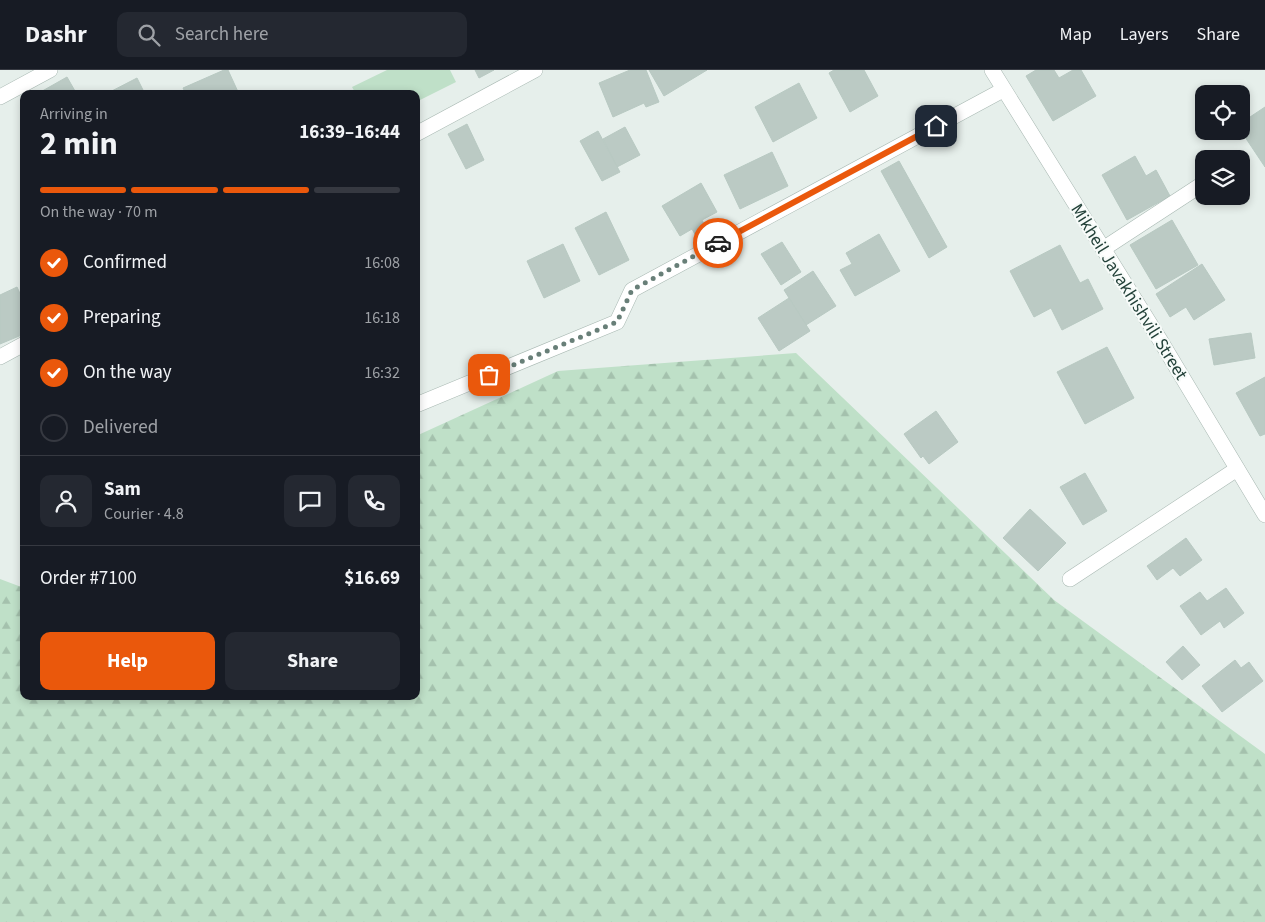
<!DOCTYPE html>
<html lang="en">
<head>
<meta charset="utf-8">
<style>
	:root { --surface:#171b24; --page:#242831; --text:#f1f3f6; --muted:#9ea1a6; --line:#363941; --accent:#ea580c }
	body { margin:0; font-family:"Source Sans 3",sans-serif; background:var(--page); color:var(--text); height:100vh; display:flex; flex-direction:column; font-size:19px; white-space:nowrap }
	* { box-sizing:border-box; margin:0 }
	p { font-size:16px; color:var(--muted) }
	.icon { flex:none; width:28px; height:28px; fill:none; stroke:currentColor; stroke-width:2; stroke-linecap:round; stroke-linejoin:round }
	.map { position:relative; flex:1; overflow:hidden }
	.sheet { position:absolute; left:20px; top:20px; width:400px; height:610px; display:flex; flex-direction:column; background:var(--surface); border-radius:10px; box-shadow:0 2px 8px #0003 }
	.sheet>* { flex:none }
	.controls { position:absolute; left:1195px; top:15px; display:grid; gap:10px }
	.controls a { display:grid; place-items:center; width:55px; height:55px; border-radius:10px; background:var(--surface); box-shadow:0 2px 8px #0003; font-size:25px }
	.pin { position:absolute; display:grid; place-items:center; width:42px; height:42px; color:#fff; margin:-21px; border-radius:10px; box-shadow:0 2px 8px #0006 }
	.courier { position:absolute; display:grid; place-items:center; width:50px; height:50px; margin:-25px; border:4px solid #ea580c; border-radius:50%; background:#fff; color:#222; box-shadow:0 1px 6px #0007 }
	.head em { font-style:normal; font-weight:700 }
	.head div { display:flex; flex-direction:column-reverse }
	.head { display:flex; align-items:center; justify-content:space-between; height:85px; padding:0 20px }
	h1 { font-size:32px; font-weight:700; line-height:38px }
	.bar { display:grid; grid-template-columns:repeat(4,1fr); gap:8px 5px; align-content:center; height:60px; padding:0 20px }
	.bar i { height:6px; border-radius:4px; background:var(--line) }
	.bar .active { background:var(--accent) }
	.bar p { grid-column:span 4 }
	.line { display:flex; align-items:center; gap:12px; padding:0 20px; border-top:1px solid var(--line) }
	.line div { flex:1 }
	.round { display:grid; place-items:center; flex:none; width:52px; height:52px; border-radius:10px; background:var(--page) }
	ol { padding:0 20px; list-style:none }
	li { display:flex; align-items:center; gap:15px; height:55px }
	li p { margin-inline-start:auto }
	li .icon { padding:5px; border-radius:50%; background:var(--accent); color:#fff; stroke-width:4 }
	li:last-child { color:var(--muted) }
	li i { width:28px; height:28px; border:2px solid var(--line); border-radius:50% }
	.button { display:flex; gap:10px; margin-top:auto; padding:10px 20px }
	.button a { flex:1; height:58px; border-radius:10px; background:var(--accent); color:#fff; font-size:20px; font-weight:700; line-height:58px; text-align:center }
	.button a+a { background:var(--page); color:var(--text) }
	header { display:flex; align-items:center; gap:30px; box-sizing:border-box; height:70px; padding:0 25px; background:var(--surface); border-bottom:1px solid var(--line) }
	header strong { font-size:24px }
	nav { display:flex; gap:28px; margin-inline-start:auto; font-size:18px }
	.search { width:350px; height:45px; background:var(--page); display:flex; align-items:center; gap:12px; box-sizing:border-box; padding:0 18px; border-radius:10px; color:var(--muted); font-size:19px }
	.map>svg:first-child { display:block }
	.forest { fill:url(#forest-firs) }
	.park { fill:#bfe0c8 }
	.building { fill:#bbcac4; stroke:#b8c9c2 }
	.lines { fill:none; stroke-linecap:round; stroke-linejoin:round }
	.minor-casing { stroke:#a8b8b2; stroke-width:16 }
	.minor { stroke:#fff; stroke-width:15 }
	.done { stroke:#687f78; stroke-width:5; stroke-dasharray:0 9 }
	.route { stroke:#ea580c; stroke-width:6 }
	.labels { text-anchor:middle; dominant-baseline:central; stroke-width:4; stroke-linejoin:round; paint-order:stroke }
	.street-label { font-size:18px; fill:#24423a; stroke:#f7fbf9 }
</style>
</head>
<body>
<header>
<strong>Dashr</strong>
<div class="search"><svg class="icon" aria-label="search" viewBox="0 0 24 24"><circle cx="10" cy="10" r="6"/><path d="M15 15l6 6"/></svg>Search here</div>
<nav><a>Map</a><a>Layers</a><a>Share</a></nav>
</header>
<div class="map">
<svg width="1265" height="852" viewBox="0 0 1265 852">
	<defs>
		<pattern id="forest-firs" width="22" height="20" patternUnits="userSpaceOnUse" patternTransform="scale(1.25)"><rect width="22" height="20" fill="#bfe0c8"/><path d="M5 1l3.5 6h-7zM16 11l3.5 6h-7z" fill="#a4c1ad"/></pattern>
	</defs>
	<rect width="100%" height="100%" fill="#e6efeb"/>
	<path class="forest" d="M796 283 1054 530 1265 684V852H0V509L24 518V626H416V366L558 301Z"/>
	<path class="park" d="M387 0H450L456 12 416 32V24H356L352 17Z"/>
	<g class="building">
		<path d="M224 0H228L239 24H186L183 18Z"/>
		<path d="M475 0H494L479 8Z"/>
		<path d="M630 0H646L659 32 646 37 644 33 613 47 599 13Z"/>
		<path d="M649 0H707L664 26Z"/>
		<path d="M834 0H864L878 26 850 42 829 3Z"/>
		<path d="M1036 0H1054L1059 8 1073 0H1081L1096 26 1053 51 1026 6Z"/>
		<path d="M67 7 75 21 71 24H37Z"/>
		<path d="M137 8 145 24H106Z"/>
		<path d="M799 13 817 48 773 72 755 37Z"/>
		<path d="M1265 37V97L1241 61V53Z"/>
		<path d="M467 54 484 90 466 99 448 64Z"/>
		<path d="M625 57 640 85 617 97 603 69Z"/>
		<path d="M598 61 620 102 602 111 580 71Z"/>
		<path d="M772 82 788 116 740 139 724 105Z"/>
		<path d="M1135 86 1146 106 1156 100 1170 126 1127 150 1102 105Z"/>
		<path d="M899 91 947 177 929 188 881 101Z"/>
		<path d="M701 113 717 142 702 150 707 160 696 166 692 159 680 166 662 136Z"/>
		<path d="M606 142 629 190 599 205 575 158Z"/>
		<path d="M1172 150 1198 195 1156 219 1130 175Z"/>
		<path d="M879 164 900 201 855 226 840 200 852 194 846 183Z"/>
		<path d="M782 172 801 202 781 215 761 184Z"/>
		<path d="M563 174 580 211 544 228 527 191Z"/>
		<path d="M1060 175 1080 213 1088 209 1103 239 1062 260 1051 238 1034 247 1010 201Z"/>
		<path d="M1202 194 1225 230 1194 250 1186 237 1170 247 1156 224Z"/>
		<path d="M813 201 836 236 806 255 784 220Z"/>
		<path d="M17 217 24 232V264L0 274V225Z"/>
		<path d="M789 228 810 261 779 281 758 248Z"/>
		<path d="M1251 263 1255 288 1214 295 1209 269Z"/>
		<path d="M1107 277 1134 328 1085 354 1057 302Z"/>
		<path d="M1265 307V364L1260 366 1236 323Z"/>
		<path d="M936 341 958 372 929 394 923 386 921 388 904 364Z"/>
		<path d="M1085 403 1107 441 1083 455 1060 417Z"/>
		<path d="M1030 439 1066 473 1038 501 1003 468Z"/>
		<path d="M1186 468 1202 490 1180 506 1173 498 1157 510 1147 496Z"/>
		<path d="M1226 518 1244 543 1224 558 1220 551 1201 565 1180 536 1200 522 1207 531Z"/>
		<path d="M1183 576 1200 595 1182 610 1166 592Z"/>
		<path d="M1235 590 1241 598 1249 592 1263 611 1222 642 1202 616Z"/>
	</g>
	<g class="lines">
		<g class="minor-casing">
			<g id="minor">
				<path d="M992 0 1160 270 1265 445"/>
				<path d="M0 27 50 0"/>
				<path d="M416 64 535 0"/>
				<path d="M1103 179 1204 113"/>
				<path d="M0 287 24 274"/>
				<path d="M416 335 617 252 632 220 1003 20"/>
				<path d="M1070 509 1237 399"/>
			</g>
		</g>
		<use href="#minor" class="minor"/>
	</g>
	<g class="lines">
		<path class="done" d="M489 305 617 252 632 220 718 173"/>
		<path class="route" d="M718 173 936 56"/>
	</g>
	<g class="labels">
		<g class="street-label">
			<text transform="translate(1129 222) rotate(58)">Mikheil Javakhishvili Street</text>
		</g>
	</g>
</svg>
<div class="controls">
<a><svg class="icon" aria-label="locate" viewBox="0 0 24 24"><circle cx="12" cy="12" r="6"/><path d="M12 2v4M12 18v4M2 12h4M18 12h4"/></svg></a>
<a><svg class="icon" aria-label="layers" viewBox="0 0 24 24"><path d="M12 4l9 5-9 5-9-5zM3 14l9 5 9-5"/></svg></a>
</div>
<div class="pin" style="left:489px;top:305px;background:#ea580c"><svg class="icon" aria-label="bag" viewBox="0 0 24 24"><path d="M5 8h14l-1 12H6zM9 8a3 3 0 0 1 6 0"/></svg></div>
<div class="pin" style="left:936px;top:56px;background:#1f2937"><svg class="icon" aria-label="home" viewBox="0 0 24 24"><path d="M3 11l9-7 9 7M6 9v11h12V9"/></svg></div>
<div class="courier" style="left:718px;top:173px"><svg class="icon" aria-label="car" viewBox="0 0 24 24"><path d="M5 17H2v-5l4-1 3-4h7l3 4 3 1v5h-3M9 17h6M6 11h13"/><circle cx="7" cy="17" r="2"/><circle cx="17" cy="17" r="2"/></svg></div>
<section class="sheet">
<div class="head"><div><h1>2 min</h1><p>Arriving in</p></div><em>16:39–16:44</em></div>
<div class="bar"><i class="active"></i><i class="active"></i><i class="active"></i><i></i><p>On the way · 70 m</p></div>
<ol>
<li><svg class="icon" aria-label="check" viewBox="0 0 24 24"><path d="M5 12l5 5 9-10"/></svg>Confirmed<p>16:08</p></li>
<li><svg class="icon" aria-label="check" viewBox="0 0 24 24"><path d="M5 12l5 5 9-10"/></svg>Preparing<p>16:18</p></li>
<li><svg class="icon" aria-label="check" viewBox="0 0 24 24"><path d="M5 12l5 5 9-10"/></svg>On the way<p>16:32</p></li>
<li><i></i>Delivered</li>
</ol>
<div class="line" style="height:90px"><a class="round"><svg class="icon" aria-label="person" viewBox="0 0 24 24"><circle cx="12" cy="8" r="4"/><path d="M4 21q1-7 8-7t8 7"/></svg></a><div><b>Sam</b><p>Courier · 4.8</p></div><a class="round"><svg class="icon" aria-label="chat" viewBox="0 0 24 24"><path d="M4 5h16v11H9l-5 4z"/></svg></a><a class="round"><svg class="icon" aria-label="phone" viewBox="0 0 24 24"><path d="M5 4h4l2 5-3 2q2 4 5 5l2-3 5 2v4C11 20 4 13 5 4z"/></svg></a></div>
<div class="line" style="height:65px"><div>Order #7100</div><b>$16.69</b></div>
<div class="button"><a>Help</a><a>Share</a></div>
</section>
</div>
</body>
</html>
